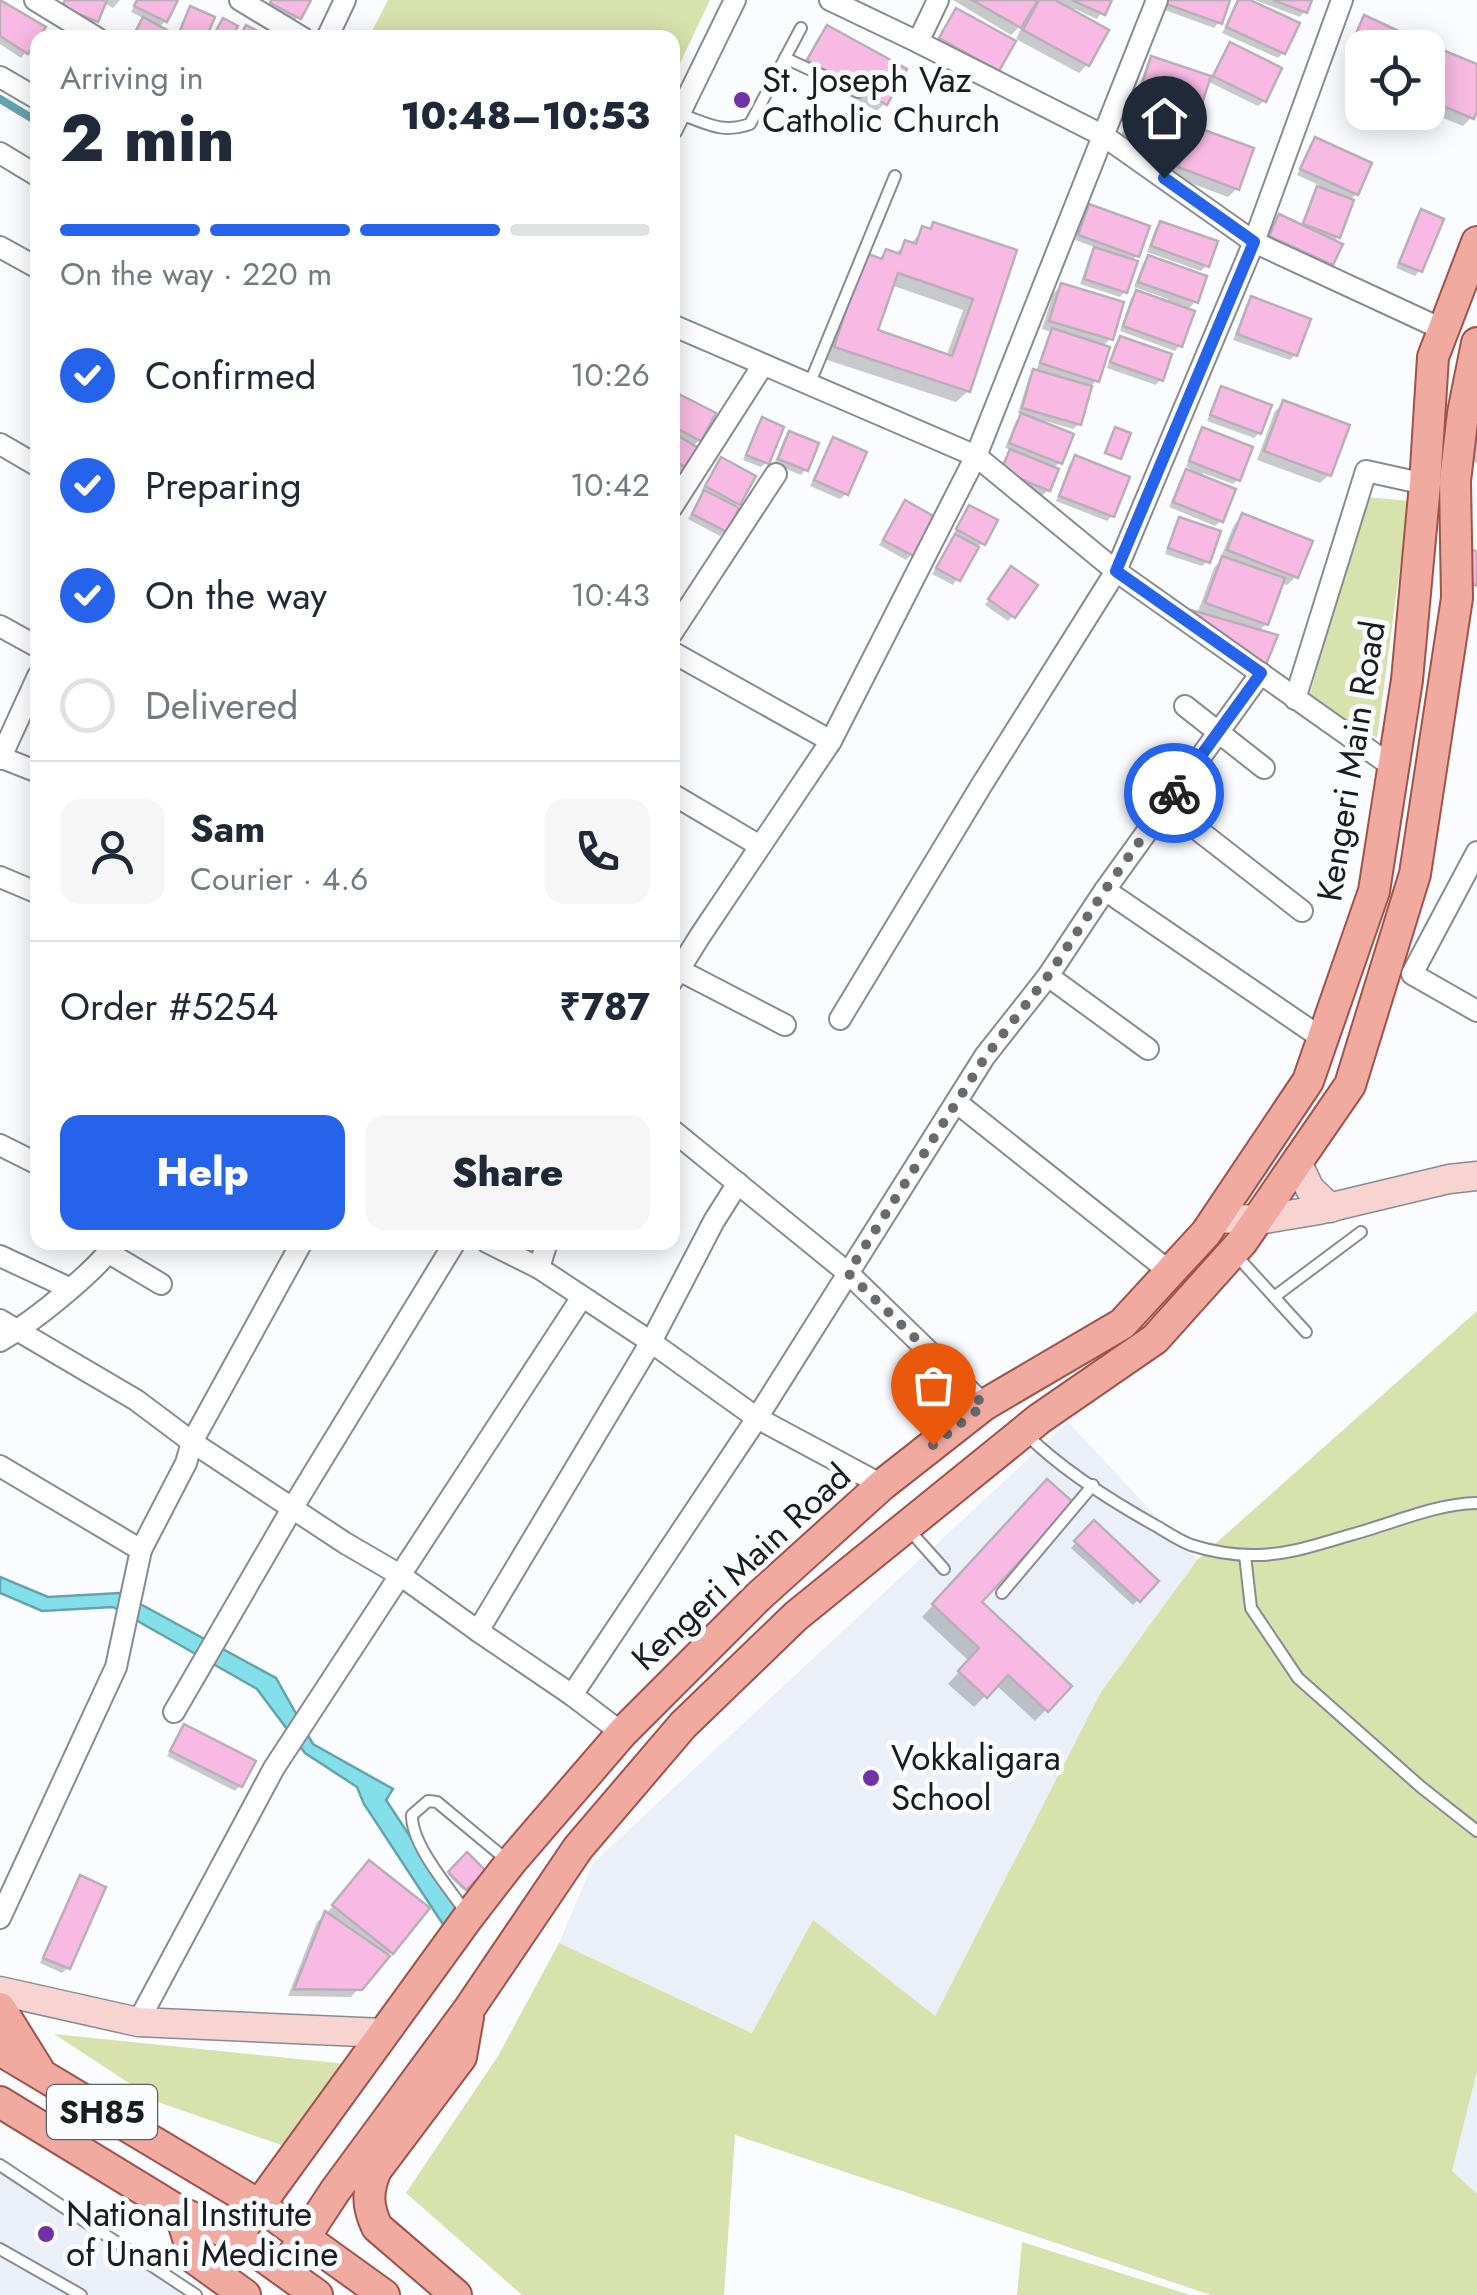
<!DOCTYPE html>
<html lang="en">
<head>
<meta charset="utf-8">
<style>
	:root { --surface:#fff; --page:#f6f6f7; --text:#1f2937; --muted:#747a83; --line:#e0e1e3; --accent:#2563eb }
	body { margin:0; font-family:Jost,sans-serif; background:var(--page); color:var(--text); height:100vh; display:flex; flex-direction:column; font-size:38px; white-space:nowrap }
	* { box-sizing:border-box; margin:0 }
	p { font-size:32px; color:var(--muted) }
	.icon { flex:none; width:55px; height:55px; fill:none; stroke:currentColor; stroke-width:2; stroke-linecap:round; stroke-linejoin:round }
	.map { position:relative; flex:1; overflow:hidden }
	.details { position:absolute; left:30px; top:30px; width:650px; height:1220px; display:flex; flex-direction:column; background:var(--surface); border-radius:20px; box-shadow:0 5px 25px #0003 }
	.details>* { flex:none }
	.controls { position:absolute; left:1345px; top:30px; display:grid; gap:20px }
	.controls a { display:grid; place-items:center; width:100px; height:100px; border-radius:20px; background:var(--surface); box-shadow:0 5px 25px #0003; font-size:50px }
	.pin { position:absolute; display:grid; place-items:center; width:85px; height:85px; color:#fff; margin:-102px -42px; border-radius:50% 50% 50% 0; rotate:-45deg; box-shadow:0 0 10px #0007 }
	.pin .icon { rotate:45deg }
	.courier { position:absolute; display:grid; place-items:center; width:100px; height:100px; margin:-50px; border:8px solid #2563eb; border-radius:50%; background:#fff; color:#222; box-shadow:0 2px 12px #0007 }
	.overview em { font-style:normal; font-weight:800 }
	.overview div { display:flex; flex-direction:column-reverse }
	.overview { display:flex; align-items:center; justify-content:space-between; height:170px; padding:0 30px }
	h1 { font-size:65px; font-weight:800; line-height:75px }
	.bar { display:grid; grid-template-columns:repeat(4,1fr); gap:15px 10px; align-content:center; height:120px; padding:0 30px }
	.bar i { height:12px; border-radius:8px; background:var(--line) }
	.bar .active { background:var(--accent) }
	.bar p { grid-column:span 4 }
	.line { display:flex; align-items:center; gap:25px; padding:0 30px; border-top:2px solid var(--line) }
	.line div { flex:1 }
	.round { display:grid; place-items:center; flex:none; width:105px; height:105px; border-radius:20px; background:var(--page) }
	ol { padding:0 30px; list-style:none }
	li { display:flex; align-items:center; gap:30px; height:110px }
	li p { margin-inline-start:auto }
	li .icon { padding:10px; border-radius:50%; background:var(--accent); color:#fff; stroke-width:4 }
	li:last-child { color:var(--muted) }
	li i { width:55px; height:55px; border:5px solid var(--line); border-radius:50% }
	.action { display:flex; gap:20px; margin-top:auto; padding:20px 30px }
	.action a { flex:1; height:115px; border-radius:20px; background:var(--accent); color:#fff; font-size:40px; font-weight:800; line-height:115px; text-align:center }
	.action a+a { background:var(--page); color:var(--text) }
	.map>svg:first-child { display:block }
	.built { fill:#eaeff8 }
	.green { fill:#d7e2ac }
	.water { fill:#83dfe9; stroke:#64a4ac; stroke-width:2.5 }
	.shadow { fill:#0003; fill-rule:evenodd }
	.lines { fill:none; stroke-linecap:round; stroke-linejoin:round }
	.stream { stroke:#64a4ac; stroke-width:8 }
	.building { fill:#f8bae4; stroke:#b9b0b5; stroke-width:2.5; fill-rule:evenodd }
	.lane-casing { stroke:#878b93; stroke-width:14 }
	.street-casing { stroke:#878b93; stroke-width:24 }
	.secondary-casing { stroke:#878b93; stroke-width:31 }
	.primary-casing { stroke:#9f534a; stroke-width:34 }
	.lane { stroke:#fff; stroke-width:10 }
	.street { stroke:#fff; stroke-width:20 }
	.secondary { stroke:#f8d4d0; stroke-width:28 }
	.primary { stroke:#f0aaa0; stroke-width:30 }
	.done { stroke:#696a6d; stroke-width:10; stroke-dasharray:0 18 }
	.route { stroke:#2563eb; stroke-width:12 }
	.poi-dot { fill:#7232a7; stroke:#fafcff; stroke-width:4 }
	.labels { text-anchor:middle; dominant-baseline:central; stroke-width:10; stroke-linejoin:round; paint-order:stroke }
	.shield { fill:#fafcff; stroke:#5e5f62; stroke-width:2.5 }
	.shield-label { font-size:32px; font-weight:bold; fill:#1b1c1f }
	.poi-label { font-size:35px; fill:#1b1c1f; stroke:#fafcff; text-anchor:start }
	.street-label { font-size:35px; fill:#1b1c1f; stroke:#fafcff }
</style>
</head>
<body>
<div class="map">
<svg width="1477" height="2295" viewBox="0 0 1477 2295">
	<rect width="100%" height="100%" fill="#fafcff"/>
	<g class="built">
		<path d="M1068 1422 1197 1560 1101 1692 935 2017 813 1921 753 2033 559 1943 593 1863Z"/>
		<path d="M1477 2071V2194L1452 2171Z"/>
		<path d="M0 2173 183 2295H0Z"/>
	</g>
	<g class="green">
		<path d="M388 0H710L673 78 672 38 369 37Z"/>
		<path d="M1366 497 1409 501 1377 738 1309 697Z"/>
		<path d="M1477 1311V2071L1452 2171 1477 2194V2295H1211L735 2135 724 2295H522L406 2193 498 2056 559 1943 752 2033 813 1920 935 2016 1101 1692 1197 1560Z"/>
		<path d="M54 2034 347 2064 287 2147 158 2102Z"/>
		<path d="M1022 2242 1190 2295H1017Z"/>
	</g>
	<path class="water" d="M0 1577 48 1597 120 1593 276 1678 313 1744 393 1789 386 1800 461 1914 448 1932 364 1804 357 1787 305 1753 257 1689 113 1607 42 1611 0 1593Z"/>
	<g class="shadow">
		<path d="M64 0H120L113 8 104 3 96 20 91 26 59 12Z"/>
		<path d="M137 0H175L165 21 158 28 160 38H132L145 19 131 12Z"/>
		<path d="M271 0H308L294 22 266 9Z"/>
		<path d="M953 0H1109L1097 19 1075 9 1073 12 1087 65 1079 73 1016 39 1024 22 1011 35Z"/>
		<path d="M1166 0H1227L1219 22 1214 28 1162 9Z"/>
		<path d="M1240 0 1283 53 1278 58 1222 33Z"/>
		<path d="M1255 0H1309L1305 11 1300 17Z"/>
		<path d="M0 1 26 52 21 58 0 44Z"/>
		<path d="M956 11 997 70 992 75 935 43Z"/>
		<path d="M1365 18 1362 48V63L1345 55 1360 24Z"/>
		<path d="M827 28 885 103 877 111 800 69 819 36Z"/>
		<path d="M1417 42 1477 67V104L1471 118 1463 126 1428 112V48H1411Z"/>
		<path d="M1230 45 1264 101 1258 106 1207 81 1197 110 1138 90 1147 64 1152 59 1211 79 1225 51Z"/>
		<path d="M1136 95 1194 114 1181 142 1194 129 1237 188 1228 197 1171 176 1177 160 1167 170 1144 161 1149 147 1121 136 1133 105 1139 99 1135 98Z"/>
		<path d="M1315 140 1356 194 1349 201 1338 236 1333 242 1331 264 1326 269 1266 241 1275 222 1280 217 1300 227 1313 194 1321 186 1297 175 1310 145Z"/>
		<path d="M1090 207 1137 255 1131 262 1125 291 1120 297 1080 284 1090 255 1097 248 1075 240 1085 213Z"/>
		<path d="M1422 212 1420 270 1415 276 1396 268 1416 217Z"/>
		<path d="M1161 224 1207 265 1201 271 1147 252 1155 229Z"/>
		<path d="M933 225 1014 252 968 391 956 402 824 359 866 256 878 260 887 251 895 254 906 243 910 245 923 229 928 230ZM891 285 963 310 946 357 875 331Z"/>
		<path d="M1148 257 1195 302 1186 311 1180 345 1175 351 1120 331 1131 298 1136 293 1166 304 1168 299 1134 287 1143 263Z"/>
		<path d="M1061 285 1111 338 1102 347 1096 381 1091 386 1079 424 1073 429 1045 421 1043 425 1060 462 1053 469 1048 490 1043 495 997 477 1005 457 1012 450 1005 448 1016 421 1023 415 1018 413 1029 377 1036 372 1048 336 1052 332 1042 329 1053 294Z"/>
		<path d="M1251 299 1295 355 1290 360 1233 340 1246 305Z"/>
		<path d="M1121 338 1161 379 1156 385 1107 368 1115 344Z"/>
		<path d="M1222 389 1259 433 1254 438 1207 421 1217 394Z"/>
		<path d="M674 394 699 440 692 447 686 467 681 472 672 467Z"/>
		<path d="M1284 403 1329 475 1320 483 1257 460 1275 411Z"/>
		<path d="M1477 415V463L1461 457Z"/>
		<path d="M762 420 767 462 761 467 743 460 757 425Z"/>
		<path d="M1203 430 1238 479 1233 484 1203 473 1201 478 1221 521 1215 526 1169 507 1181 477 1190 468 1186 467 1198 436Z"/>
		<path d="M789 434 806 469 801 475 774 464 784 439Z"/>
		<path d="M834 440 864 454 846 494 840 499 810 486 829 445Z"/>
		<path d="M1075 458 1112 516 1107 521 1056 501 1070 463Z"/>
		<path d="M721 460 738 503 733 508 725 531 720 536 688 519 705 493 701 491Z"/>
		<path d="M905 503 911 555 906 560 879 545Z"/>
		<path d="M969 508 983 543 976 547 953 585 932 574 956 537 953 535Z"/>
		<path d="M1242 516 1296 577 1287 585 1281 583 1266 624 1258 632 1263 666 1193 613 1197 614 1214 568 1222 559H1220L1234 525Z"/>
		<path d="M1180 519 1208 561 1202 566 1165 554 1175 525Z"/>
		<path d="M1006 575 1013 616 1008 621 985 605Z"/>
		<path d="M1036 1494 978 1602 1069 1686 1035 1721 996 1685 974 1707 948 1684 969 1661 922 1617Z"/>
		<path d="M1094 1524 1156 1581 1133 1605 1071 1548Z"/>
		<path d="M184 1727 240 1786 235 1791 167 1756 179 1732Z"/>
		<path d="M467 1856 482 1871 463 1890 448 1875Z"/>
		<path d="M361 1871 391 1952 351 1997 288 1996 317 1922 326 1914Z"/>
		<path d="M80 1878 68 1968 62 1973 40 1963 75 1884Z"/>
	</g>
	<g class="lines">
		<path class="stream" d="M0 99 38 122"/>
	</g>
	<g class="building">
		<path d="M0 0 46 27 28 54 0 36Z"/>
		<path d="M65 0H107L98 22 62 7Z"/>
		<path d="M137 0H178L167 22 134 6Z"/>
		<path d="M271 0H311L301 19 270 3Z"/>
		<path d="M972 0H1038L1021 28Z"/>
		<path d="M1039 0H1055L1109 30 1089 66 1023 30Z"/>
		<path d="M1072 0H1112L1105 15Z"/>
		<path d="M1167 0H1230L1222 24 1166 4Z"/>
		<path d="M1238 0H1250L1300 23 1285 54 1226 27Z"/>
		<path d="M1273 0H1312L1307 13Z"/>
		<path d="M190 6 215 17 206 38H177Z"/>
		<path d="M956 8 1016 41 999 71 939 38Z"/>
		<path d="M1364 15 1412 37 1407 48H1362V56L1349 50Z"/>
		<path d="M143 17 167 30 163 38H132Z"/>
		<path d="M223 18 238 26 232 38H212Z"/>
		<path d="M246 25 271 38H239Z"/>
		<path d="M827 25 907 69 887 105 807 60Z"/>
		<path d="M1416 39 1477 64V111L1474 119 1428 100V48H1413Z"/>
		<path d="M1230 42 1282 68 1266 102 1213 76Z"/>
		<path d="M1151 56 1211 76 1199 113 1139 93Z"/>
		<path d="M1137 97 1193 117 1175 166 1147 156 1153 141 1125 131Z"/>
		<path d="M1193 126 1254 148 1239 190 1178 167Z"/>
		<path d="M1315 137 1372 163 1358 195 1300 169Z"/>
		<path d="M1317 186 1354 200 1340 238 1303 224Z"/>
		<path d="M1089 204 1150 226 1139 257 1078 235Z"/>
		<path d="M1421 209 1444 219 1422 272 1399 263Z"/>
		<path d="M1279 214 1343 244 1333 265 1269 236Z"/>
		<path d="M1160 221 1218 241 1209 267 1151 246Z"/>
		<path d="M933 222 1017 250 970 392 834 347 865 253 882 259 886 249 900 254 905 240 916 244 922 226 931 229ZM898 273 973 299 952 356 878 330Z"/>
		<path d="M1094 247 1138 261 1127 293 1084 279Z"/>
		<path d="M1148 255 1207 276 1198 303 1138 282Z"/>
		<path d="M1061 283 1124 302 1113 340 1049 321Z"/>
		<path d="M1136 290 1195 311 1182 347 1123 326Z"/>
		<path d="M1251 296 1311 319 1297 356 1237 334Z"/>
		<path d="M1052 328 1110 347 1099 382 1040 363Z"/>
		<path d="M1120 336 1172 354 1163 381 1110 362Z"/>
		<path d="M1033 369 1092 386 1081 425 1022 408Z"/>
		<path d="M1221 386 1272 405 1261 434 1210 415Z"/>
		<path d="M673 391 716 413 701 441 672 426Z"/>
		<path d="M1283 400 1350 425 1331 476 1264 451Z"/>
		<path d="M1021 413 1074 434 1062 464 1009 443Z"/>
		<path d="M762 417 784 427 769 464 746 455Z"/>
		<path d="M1115 427 1131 433 1121 459 1105 453Z"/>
		<path d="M1202 427 1253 447 1240 481 1189 461Z"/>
		<path d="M789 431 819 443 808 471 778 459Z"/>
		<path d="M672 432 700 449 688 469 672 459Z"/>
		<path d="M833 437 867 452 848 495 814 480Z"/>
		<path d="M1010 449 1059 469 1050 491 1001 471Z"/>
		<path d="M1075 455 1130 477 1114 517 1059 496Z"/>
		<path d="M721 457 756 476 740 505 705 486Z"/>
		<path d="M1186 469 1236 489 1223 522 1173 502Z"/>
		<path d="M704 490 739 508 727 532 692 514Z"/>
		<path d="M905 500 935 517 914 556 883 540Z"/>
		<path d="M969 505 998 520 985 545 956 529Z"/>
		<path d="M1242 513 1313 541 1298 578 1227 550Z"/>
		<path d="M1179 517 1221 531 1210 563 1168 548Z"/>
		<path d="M955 534 979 547 960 581 936 568Z"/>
		<path d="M1471 549 1477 552V586L1458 577Z"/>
		<path d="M1222 556 1285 578 1268 625 1205 603Z"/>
		<path d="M1011 566 1038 585 1015 618 988 599Z"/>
		<path d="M1191 610 1278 635 1265 667Z"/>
		<path d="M1047 1479 1074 1503 982 1602 1072 1686 1048 1712 1008 1675 987 1698 958 1671 979 1648 932 1604Z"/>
		<path d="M1094 1520 1159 1581 1140 1602 1074 1541Z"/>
		<path d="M184 1724 256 1761 242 1787 170 1751Z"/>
		<path d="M467 1852 486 1871 466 1890 448 1872Z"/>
		<path d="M369 1860 430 1908 393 1954 332 1905Z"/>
		<path d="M80 1875 106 1887 70 1969 43 1958Z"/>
		<path d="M325 1911 390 1956 362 1990 294 1989Z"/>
	</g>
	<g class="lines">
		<g class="lane-casing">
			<g id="lane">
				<path d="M785 58 858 92"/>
				<path d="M680 114C707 123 721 134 750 124L801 28"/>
				<path d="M809 385 895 176"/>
				<path d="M1234 1253 1306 1332"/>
				<path d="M1274 1297 1361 1232"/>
				<path d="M1026 1434C1062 1470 1113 1502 1158 1527 1168 1533 1180 1541 1191 1545 1210 1551 1233 1555 1252 1555 1285 1556 1319 1544 1350 1535 1392 1524 1433 1504 1477 1503"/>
				<path d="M910 1531 944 1569"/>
				<path d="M1245 1555 1251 1608 1298 1678 1421 1787 1477 1831"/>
				<path d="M1002 1593 1093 1485"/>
				<path d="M465 1911C448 1887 411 1844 412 1815L428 1801 437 1802 507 1860"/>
				<path d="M0 2165 196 2295"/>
				<path d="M0 2249 81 2295"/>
			</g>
		</g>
		<g class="street-casing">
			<g id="street">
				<path d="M35 0 97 38"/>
				<path d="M240 0 303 38"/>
				<path d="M830 0 918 42 1104 136 1254 242 1444 330"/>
				<path d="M327 38 345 0"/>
				<path d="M918 42 938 0"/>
				<path d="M0 77 38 99"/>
				<path d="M672 129 735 0"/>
				<path d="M0 153 38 176"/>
				<path d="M0 247 38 268"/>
				<path d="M672 325 976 456 1116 571 1393 767"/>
				<path d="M0 444 38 466"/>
				<path d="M672 507 763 365"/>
				<path d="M0 626 38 647"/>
				<path d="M672 633 776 474"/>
				<path d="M672 652 831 741"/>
				<path d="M1295 699 1366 471 1425 484"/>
				<path d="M1185 706 1264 768"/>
				<path d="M0 757 38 772"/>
				<path d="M0 759 38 676"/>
				<path d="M672 794 760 846"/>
				<path d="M1166 805 1302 911"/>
				<path d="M1477 852 1412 974 1477 1011"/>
				<path d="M0 877 38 893"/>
				<path d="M1105 890 1323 1039"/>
				<path d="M679 970 785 1025"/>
				<path d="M1048 976 1148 1049"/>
				<path d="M672 981 700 936 831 741 976 456 1157 0"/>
				<path d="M840 1019 981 786 1116 571 1254 242 1342 0"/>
				<path d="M956 1102 1170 1272"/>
				<path d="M672 1130 848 1273 984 1405"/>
				<path d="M0 1145 38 1164"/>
				<path d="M487 1242 539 1268 547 1242"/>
				<path d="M109 1253 161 1284"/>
				<path d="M0 1256 69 1288"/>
				<path d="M539 1268 651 1342 757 1418 882 1485"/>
				<path d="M0 1320 136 1400 192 1442 345 1543 400 1575 478 1631 572 1695 622 1733"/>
				<path d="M0 1341C31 1323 96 1272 116 1242"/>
				<path d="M0 1466 141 1550"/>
				<path d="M478 1631 651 1342 714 1221 738 1183"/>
				<path d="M572 1695 757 1418 985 1056 1048 976 1105 890 1261 673"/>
				<path d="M174 1712 293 1507 455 1242"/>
				<path d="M0 1918 116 1667 141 1550 186 1463 192 1442 302 1242"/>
				<path d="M138 2022 274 1768 582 1297"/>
			</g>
		</g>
		<g class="secondary-casing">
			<g id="secondary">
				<path d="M1297 1162 1310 1189 1330 1208"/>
				<path d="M1216 1218 1258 1220 1319 1210 1449 1179 1477 1176"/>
				<path d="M0 1991 138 2022 384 2033"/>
			</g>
		</g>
		<g class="primary-casing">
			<g id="primary">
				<path d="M0 2008 38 2069"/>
				<path d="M0 2050 259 2205 384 2295"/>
				<path d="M0 2102 180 2212 236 2237 317 2295"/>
				<path d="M180 2212 194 2258 245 2295"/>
				<path d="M236 2237 469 1916 510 1863 622 1733 758 1597 882 1485 984 1405 1122 1324 1206 1233 1308 1081 1374 891 1407 680 1425 484 1433 357 1477 242"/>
				<path d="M283 2270 335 2191 469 2009 578 1848 683 1725 796 1616 1039 1419 1155 1339 1242 1242 1350 1085 1415 874 1457 598 1455 481 1463 413 1477 343"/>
				<path d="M456 2295 377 2227C367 2206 367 2191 376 2170L461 2057 468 2017"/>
			</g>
		</g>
		<use href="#lane" class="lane"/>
		<use href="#street" class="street"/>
		<use href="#secondary" class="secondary"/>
		<use href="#primary" class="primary"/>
	</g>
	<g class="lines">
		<path class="done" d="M933 1445 984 1405 848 1273 986 1056 1048 976 1105 890 1174 793"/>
		<path class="route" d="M1164 178 1254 242 1116 571 1261 673 1174 793"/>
	</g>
	<g class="poi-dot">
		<circle cx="742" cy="100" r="10"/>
		<circle cx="871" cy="1778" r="10"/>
		<circle cx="46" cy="2234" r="10"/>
	</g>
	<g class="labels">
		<rect class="shield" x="47" y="2085" width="110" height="54" rx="8"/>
		<g class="shield-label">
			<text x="102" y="2112">SH85</text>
		</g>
		<g class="poi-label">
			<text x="762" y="80">St. Joseph Vaz<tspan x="762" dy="40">Catholic Church</tspan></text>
			<text x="891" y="1758">Vokkaligara<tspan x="891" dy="40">School</tspan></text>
			<text x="66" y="2214">National Institute<tspan x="66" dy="40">of Unani Medicine</tspan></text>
		</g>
		<g class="street-label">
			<text transform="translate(1351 761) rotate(-81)">Kengeri Main Road</text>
			<text transform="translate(741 1567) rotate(-43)">Kengeri Main Road</text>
		</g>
	</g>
</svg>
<div class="controls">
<a><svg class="icon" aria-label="locate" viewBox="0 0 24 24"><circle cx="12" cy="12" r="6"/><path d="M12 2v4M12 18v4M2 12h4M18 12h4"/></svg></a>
</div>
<div class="pin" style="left:933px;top:1445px;background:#ea580c"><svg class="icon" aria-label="bag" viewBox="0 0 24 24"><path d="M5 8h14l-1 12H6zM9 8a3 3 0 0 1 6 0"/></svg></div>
<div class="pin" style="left:1164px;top:178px;background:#1f2937"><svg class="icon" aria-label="home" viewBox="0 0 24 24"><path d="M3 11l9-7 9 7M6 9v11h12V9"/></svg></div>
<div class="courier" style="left:1174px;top:793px"><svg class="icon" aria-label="bike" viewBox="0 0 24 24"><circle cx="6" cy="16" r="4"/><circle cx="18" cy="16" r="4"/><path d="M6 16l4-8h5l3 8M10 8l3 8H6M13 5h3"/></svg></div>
<section class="details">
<div class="overview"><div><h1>2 min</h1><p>Arriving in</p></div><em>10:48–10:53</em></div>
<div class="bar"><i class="active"></i><i class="active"></i><i class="active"></i><i></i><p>On the way · 220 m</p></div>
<ol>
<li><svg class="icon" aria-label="check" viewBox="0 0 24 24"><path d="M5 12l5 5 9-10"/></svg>Confirmed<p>10:26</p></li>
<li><svg class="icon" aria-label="check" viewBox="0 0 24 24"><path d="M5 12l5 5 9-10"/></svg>Preparing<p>10:42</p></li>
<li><svg class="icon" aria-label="check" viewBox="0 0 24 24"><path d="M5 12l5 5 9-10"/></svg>On the way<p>10:43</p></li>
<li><i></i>Delivered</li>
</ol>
<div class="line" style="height:180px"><a class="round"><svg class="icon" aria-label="person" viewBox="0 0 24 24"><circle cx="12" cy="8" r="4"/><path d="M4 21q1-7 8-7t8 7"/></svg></a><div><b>Sam</b><p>Courier · 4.6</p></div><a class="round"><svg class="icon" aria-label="phone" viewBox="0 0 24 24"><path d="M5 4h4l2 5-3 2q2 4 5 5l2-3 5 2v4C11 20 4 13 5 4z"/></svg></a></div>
<div class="line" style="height:130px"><div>Order #5254</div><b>₹787</b></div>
<div class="action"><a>Help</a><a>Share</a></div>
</section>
</div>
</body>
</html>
